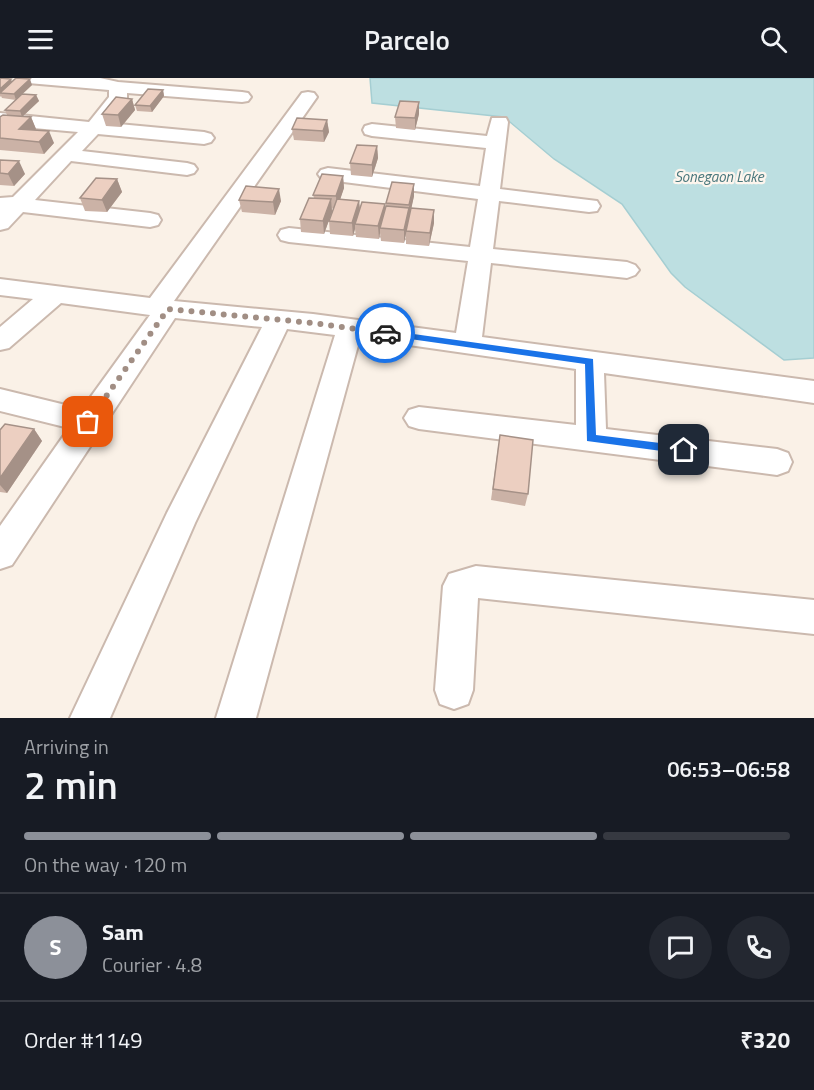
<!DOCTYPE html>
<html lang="en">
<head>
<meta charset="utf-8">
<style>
	:root { --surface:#171b24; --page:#242831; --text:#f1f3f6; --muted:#9ea1a6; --line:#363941; --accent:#8c9099 }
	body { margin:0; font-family:"Titillium Web",sans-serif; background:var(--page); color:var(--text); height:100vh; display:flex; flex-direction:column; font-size:22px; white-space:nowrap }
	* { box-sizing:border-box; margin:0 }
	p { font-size:20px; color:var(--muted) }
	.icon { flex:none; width:33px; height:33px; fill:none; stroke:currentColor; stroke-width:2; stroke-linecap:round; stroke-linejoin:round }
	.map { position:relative; height:640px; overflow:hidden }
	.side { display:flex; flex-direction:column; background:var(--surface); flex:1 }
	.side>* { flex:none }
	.pin { position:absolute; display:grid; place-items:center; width:51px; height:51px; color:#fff; margin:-26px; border-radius:12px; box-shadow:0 3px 9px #0006 }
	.courier { position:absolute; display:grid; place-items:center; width:60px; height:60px; margin:-30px; border:4px solid #1a73e8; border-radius:50%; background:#fff; color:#222; box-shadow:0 2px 8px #0007 }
	.summary em { font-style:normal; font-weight:600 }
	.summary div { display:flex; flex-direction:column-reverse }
	.summary { display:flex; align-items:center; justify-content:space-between; height:102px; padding:0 24px }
	h1 { font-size:39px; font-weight:600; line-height:45px }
	.bar { display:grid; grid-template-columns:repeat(4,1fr); gap:9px 6px; align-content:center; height:72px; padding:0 24px }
	.bar i { height:8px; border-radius:4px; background:var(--line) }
	.bar .on { background:var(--accent) }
	.bar p { grid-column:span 4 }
	.line { display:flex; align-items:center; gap:15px; padding:0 24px; border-top:2px solid var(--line) }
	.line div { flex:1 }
	.round { display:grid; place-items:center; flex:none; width:63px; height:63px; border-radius:32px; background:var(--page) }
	header { display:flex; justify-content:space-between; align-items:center; height:78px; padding:0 24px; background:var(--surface); font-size:27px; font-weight:600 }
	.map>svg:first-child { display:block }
	.water { fill:#bddfe1; stroke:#a5ced2; stroke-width:1.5 }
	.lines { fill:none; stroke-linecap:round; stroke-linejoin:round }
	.minor-casing { stroke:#cbb9ae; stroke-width:4 }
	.minor { fill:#fff; fill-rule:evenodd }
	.wall { fill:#cbb2a6 }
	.shaded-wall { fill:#a59187 }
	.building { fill:#eccfc1; stroke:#a59187; stroke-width:1.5 }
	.route { fill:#1a73e8 }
	.done { stroke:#a18e84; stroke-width:6; stroke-dasharray:0 10.8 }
	.labels { text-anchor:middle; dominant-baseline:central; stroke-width:4.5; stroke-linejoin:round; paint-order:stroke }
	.far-water-label { font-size:15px; font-style:italic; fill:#47767b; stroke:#fdf5ed }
</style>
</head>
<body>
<header><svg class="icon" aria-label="menu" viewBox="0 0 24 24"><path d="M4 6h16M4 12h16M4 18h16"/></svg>Parcelo<svg class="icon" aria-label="search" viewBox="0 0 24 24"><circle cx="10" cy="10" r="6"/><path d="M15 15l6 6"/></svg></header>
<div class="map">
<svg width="814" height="640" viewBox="0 0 814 640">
	<rect width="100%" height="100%" fill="#faf1e7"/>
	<path class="water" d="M370 0H814V280L784 282 685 209 671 195 622 126 554 81 504 39 372 25Z"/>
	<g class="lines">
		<g class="minor-casing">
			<g id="minor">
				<path d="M19 0H100L118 4 242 14 248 15 251 19 248 23 242 24 127 15V20L108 45 204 54 211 56 214 60 211 64 204 66 98 56 82 73 187 85 194 87 197 91 194 95 187 97 71 83 35 122 150 135 158 137 161 142 158 147 150 149 23 134 8 150 0 152V120L13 119 78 54 0 47V35L89 44 109 19V12L28 5 22 4Z"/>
				<path d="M308 14 314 15 317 19 174 223 313 236 456 255 468 183 289 164 281 162 278 157 281 152 289 150 470 169 478 121 328 102 321 100 318 96 321 92 328 90 480 108 486 70 372 58 365 56 363 52 365 48 372 46 487 58 492 40H506L508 44 500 111 589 122 597 123 600 128 597 133 589 134 499 123 493 171 627 184 635 187 639 192 635 197 627 200 491 185 482 259 814 303V325L604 295 606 351 777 371 788 375 792 384 788 393 777 397 419 351 409 348 404 340 409 332 419 329 576 347V291L360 260 256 640H216L335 257 287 251 195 445 110 640H70L167 435 262 249 175 240 12 487 0 491V448L69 350 0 333V311L82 331 150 237 61 225 9 270 0 272V249L33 221 0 217V201L150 220 302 15Z"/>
				<path d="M476 488 814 522V556L478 520 473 612 468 626 454 631 440 626 435 612 443 508 449 496Z"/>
			</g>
		</g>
		<use href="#minor" class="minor"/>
	</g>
	<g class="wall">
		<path d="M0 0 12 3 32 7 16 22 2 20 1 18 0 19Z"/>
		<path d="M163 12 164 18 152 34 137 33 135 27Z"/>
		<path d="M36 17 39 23 23 38 31 39 36 51V52L54 65 44 76 0 72V39L7 37 5 32Z"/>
		<path d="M132 21 135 32 121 49 106 48 102 36Z"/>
		<path d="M419 36 415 52 396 50 395 39Z"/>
		<path d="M327 42 329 54 324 64 294 62 292 51Z"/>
		<path d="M377 68 378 80 372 99 351 97 350 85Z"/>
		<path d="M0 82 25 96 14 108 0 107Z"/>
		<path d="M343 98 344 110 340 121 359 123 360 130 385 126V133L386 125 414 106V118L409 138 434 132V145L429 168 406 166V157L404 165 381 163 380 155 379 161 356 159 355 151 353 158 330 156 329 143 333 131 332 130V134L324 156 301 154 300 141 314 120 313 117Z"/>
		<path d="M117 101 122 114 107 134 85 133 80 120Z"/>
		<path d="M239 122 281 123 275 137 242 134Z"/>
		<path d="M34 351 42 363 7 415 0 414V352Z"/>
		<path d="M498 369 528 416 525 428 491 422Z"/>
	</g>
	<g class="shaded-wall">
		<path d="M11 1 13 7 0 15V11Z"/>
		<path d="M30 1 32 7 16 22 14 16Z"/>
		<path d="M163 12 164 18 152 34 150 28Z"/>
		<path d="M36 17 39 23 22 39 20 33Z"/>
		<path d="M132 21 135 32 121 49 118 37Z"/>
		<path d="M419 24V36L415 52V40Z"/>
		<path d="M31 39 36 51 24 63 19 51Z"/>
		<path d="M327 42 329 54 324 64 323 53Z"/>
		<path d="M49 53 54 65 44 76 39 64Z"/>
		<path d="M377 68 378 80 372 99V87Z"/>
		<path d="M19 83 25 96 14 108 8 96Z"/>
		<path d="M343 98 344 110 337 131 336 118Z"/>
		<path d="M117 101 122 114 107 134 102 122Z"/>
		<path d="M414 106V118L404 165V152Z"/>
		<path d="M279 111 281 123 275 137 273 124Z"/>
		<path d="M331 121 332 134 324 156 323 143Z"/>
		<path d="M359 123 360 135 355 146V151L353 158 352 145Z"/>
		<path d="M385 126V138L380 150V155L379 161 378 148Z"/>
		<path d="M434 132V145L429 168 430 155Z"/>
		<path d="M34 351 42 363 7 415 0 407V400Z"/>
	</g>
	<g class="building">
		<path d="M0 0 11 1 0 11Z"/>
		<path d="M16 0 30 1 14 16 0 15Z"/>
		<path d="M148 11 163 12 150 28 135 27Z"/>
		<path d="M22 16 36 17 20 33 5 32Z"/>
		<path d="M116 19 132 21 118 37 102 36Z"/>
		<path d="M400 23 419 24 415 40 395 39Z"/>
		<path d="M3 37 31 39 19 51 49 53 39 64 0 60V39Z"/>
		<path d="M297 40 327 42 323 53 292 51Z"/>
		<path d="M357 67 377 68 372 87 350 85Z"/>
		<path d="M0 82 19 83 8 96 0 95Z"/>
		<path d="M322 96 343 98 336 118 313 117Z"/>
		<path d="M96 100 117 101 102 122 80 120Z"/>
		<path d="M392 104 414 106 409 127 386 125Z"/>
		<path d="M246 108 279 111 273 124 239 122Z"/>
		<path d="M309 120 331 121 323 143 300 141Z"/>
		<path d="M337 121 359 123 352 145 329 143Z"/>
		<path d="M362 124 385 126 378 148 355 146Z"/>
		<path d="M386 128 409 130 404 152 380 150Z"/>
		<path d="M411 130 434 132 430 155 406 153Z"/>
		<path d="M5 346 34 351 0 400V352Z"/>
		<path d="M500 357 533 362 528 416 493 411Z"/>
	</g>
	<path class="route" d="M385 252 593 281 596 357 684 368 689 372 684 376 587 363 585 286 382 257 380 255Z"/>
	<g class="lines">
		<path class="done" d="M88 344 168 231 313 245 385 255"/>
	</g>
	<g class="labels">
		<g class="far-water-label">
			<text x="719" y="98">Sonegaon Lake</text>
		</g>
	</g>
</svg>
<div class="pin" style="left:88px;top:344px;background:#ea580c"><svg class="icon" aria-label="bag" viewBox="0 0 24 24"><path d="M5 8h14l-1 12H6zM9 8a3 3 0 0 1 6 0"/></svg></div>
<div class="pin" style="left:684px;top:372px;background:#1f2937"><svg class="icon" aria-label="home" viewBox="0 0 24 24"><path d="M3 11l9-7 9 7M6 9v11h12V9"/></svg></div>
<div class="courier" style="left:385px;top:255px"><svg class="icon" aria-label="car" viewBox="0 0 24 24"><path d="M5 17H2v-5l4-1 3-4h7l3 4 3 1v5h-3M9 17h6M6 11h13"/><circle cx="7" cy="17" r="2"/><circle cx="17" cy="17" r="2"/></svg></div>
</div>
<section class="side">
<div class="summary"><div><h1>2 min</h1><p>Arriving in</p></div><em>06:53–06:58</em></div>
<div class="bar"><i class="on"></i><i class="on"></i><i class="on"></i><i></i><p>On the way · 120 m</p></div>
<div class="line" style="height:108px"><b class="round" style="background:var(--accent);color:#fff">S</b><div><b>Sam</b><p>Courier · 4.8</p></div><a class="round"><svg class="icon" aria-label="chat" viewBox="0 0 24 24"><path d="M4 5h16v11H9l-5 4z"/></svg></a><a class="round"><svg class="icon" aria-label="phone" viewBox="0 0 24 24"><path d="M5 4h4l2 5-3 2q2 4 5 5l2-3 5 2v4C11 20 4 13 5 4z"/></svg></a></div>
<div class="line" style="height:78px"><div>Order #1149</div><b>₹320</b></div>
</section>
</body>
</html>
